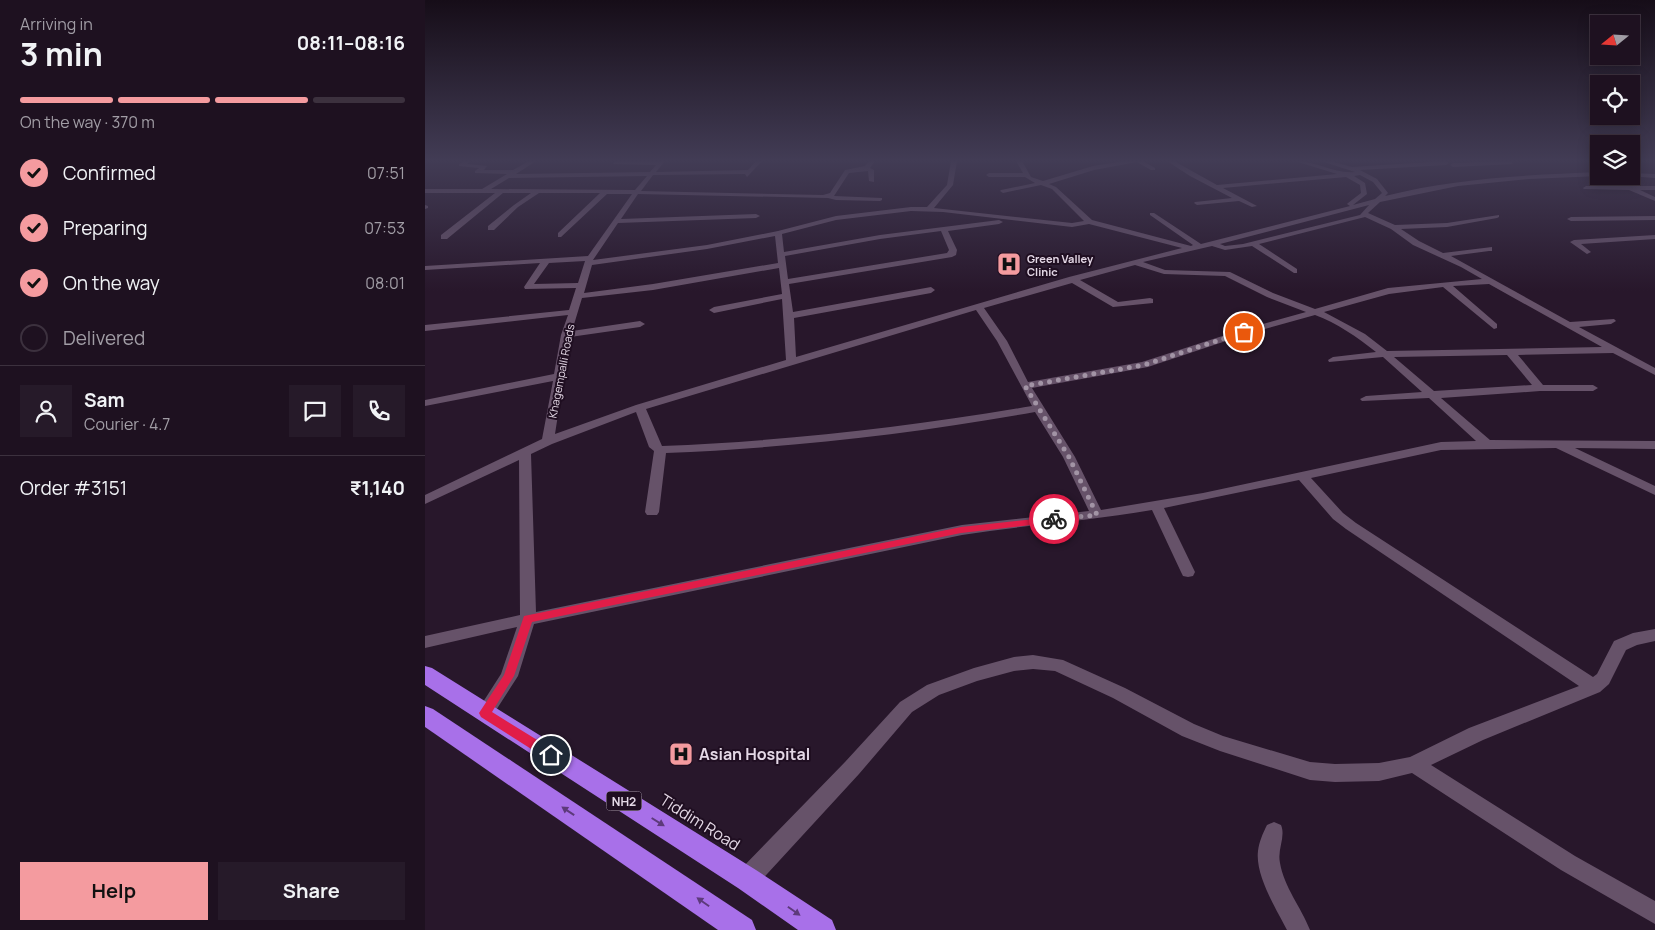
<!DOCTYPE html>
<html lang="en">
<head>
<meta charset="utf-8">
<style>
	:root { --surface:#1e1120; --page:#261a29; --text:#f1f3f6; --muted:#a19da5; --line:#3c313e; --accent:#f49b9f }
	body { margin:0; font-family:Manrope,sans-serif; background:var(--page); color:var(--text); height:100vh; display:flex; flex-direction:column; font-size:19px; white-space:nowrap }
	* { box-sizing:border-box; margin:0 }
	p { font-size:16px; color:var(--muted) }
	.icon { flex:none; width:28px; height:28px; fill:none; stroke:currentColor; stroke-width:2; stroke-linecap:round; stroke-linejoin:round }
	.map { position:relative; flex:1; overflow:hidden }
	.drawer { display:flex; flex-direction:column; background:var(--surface); width:425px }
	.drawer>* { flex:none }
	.needle { width:32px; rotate:252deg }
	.fabs { position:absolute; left:1165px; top:15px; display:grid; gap:10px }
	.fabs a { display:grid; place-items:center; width:50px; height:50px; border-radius:0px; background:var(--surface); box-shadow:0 2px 12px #0003,0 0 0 1px var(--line); font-size:25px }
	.pin { position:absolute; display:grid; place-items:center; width:42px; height:42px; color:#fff; margin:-21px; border:2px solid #fff; border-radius:50%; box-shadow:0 1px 5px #0007 }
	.courier { position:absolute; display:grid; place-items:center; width:50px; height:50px; margin:-25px; border:4px solid #e11d48; border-radius:50%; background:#fff; color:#222; box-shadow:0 1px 6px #0007 }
	.head em { font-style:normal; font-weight:700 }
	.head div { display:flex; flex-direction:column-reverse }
	.head { display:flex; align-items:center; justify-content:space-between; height:85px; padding:0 20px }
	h1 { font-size:32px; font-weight:700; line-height:38px }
	.bar { display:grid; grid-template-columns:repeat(4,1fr); gap:8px 5px; align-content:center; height:60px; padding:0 20px }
	.bar i { height:6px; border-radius:4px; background:var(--line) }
	.bar .selected { background:var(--accent) }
	.bar p { grid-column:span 4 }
	.line { display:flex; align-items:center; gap:12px; padding:0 20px; border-top:1px solid var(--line) }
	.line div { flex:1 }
	.round { display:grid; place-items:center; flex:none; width:52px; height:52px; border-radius:0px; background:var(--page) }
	ol { padding:0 20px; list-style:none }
	li { display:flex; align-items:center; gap:15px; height:55px }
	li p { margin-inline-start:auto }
	li .icon { padding:5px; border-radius:50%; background:var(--accent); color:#111; stroke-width:4 }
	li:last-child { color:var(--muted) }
	li i { width:28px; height:28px; border:2px solid var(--line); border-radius:50% }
	.button { display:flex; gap:10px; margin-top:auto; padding:10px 20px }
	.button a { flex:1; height:58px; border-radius:0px; background:var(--accent); color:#111; font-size:20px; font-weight:700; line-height:58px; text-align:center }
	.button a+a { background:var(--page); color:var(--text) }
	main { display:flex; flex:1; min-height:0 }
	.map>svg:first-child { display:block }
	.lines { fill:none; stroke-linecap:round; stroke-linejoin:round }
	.minor { fill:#665269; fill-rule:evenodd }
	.highway { fill:#a870e9; fill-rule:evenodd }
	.oneway { fill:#5d3a7b }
	.route { fill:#e11d48 }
	.done { stroke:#a294a5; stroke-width:5; stroke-dasharray:0 9 }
	.labels { text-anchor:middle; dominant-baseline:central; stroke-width:4; stroke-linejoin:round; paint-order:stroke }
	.far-poi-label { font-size:11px; font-weight:bold; fill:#e4d8e6; stroke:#1f0e21; text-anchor:start }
	.far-street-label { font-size:11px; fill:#e4d8e6; stroke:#1f0e21 }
	.shield { fill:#1f0e21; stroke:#a99bab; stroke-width:1 }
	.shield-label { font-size:12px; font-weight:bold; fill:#e4d8e6 }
	.near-poi-label { font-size:16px; font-weight:bold; fill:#e4d8e6; stroke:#1f0e21; text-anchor:start }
	.near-street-label { font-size:16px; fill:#e4d8e6; stroke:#1f0e21 }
</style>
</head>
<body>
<main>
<section class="drawer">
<div class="head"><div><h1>3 min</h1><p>Arriving in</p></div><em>08:11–08:16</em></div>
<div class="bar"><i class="selected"></i><i class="selected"></i><i class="selected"></i><i></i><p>On the way · 370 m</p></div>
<ol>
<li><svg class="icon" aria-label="check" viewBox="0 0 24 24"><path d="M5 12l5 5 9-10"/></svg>Confirmed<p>07:51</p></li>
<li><svg class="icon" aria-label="check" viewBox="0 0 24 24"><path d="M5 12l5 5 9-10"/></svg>Preparing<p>07:53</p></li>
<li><svg class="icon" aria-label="check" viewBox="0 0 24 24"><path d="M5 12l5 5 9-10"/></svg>On the way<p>08:01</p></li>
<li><i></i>Delivered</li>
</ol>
<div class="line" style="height:90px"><a class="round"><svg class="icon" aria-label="person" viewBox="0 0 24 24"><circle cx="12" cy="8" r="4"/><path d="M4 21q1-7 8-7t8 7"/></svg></a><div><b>Sam</b><p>Courier · 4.7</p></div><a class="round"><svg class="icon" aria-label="chat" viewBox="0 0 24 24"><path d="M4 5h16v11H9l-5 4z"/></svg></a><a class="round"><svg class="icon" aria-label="phone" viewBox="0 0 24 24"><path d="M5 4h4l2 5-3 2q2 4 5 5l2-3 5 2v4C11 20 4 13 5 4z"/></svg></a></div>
<div class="line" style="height:65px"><div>Order #3151</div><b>₹1,140</b></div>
<div class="button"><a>Help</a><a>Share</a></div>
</section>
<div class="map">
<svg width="1230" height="930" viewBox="0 0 1230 930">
	<rect width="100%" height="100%" fill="#28172b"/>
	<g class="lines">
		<g class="minor">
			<path d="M39 161H46L42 164 62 166 59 170H88L104 161H111L91 174 225 172 231 165 188 164 190 161H240L231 172 323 170 331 161H337L322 177 320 174 228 175 216 191 398 195 405 193 420 170 440 166 444 161H450L445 168 449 170V182L444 181 443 171 424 173 409 196 457 198V200L455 201 411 200 403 198 213 194 196 219 331 214 335 216 331 218 193 223 168 260 282 245 353 231 411 216 486 207H502L522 185 526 161H532L528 185 509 208 647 223 659 221 627 189 616 185 578 193 575 191 576 190 610 183 600 177H564L561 175 564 173H598L591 161H597L606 177 618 181 668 166 699 161H718L730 168V170H726L712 162 669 170 624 184 631 187 667 220 766 246 768 245 725 215V213H729L776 244 925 206 922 204 923 203 936 193 935 185 921 177 798 188 832 206 827 207 814 201 772 205 769 203 770 202 807 198 765 176 742 161H749L792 185 912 174 870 161C891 161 910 174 930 172L896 161H905L927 167 1021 161 1024 163 1021 165 935 170 952 179 963 193 960 196C1030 178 1102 175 1174 172V176L1104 179 1033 186 955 202 943 213 970 225 1022 223 1074 215V217L1072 218 1022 227 976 229 994 241 1018 253 1067 247V251H1064L1026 256 1145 322 1189 319 1191 321 1186 324 1154 327 1230 368V375L1188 353 1093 355 1118 385H1168L1173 388 1168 391H1115L1016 398 1065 440 1230 441V449L1150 448 1230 486V495L1131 448 1016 450 886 478 918 513 931 523 1168 677 1172 674 1189 641 1208 633 1230 629V641L1212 645 1201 650 1184 684 1175 692 1058 740 1006 765 1150 856 1230 901V924L1136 870 987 773 954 781 910 782 885 780 795 751 757 736 688 698 630 671 608 669 589 671 552 681 514 695 487 712 434 774 330 887 322 890 314 887 311 879 314 871 420 762 475 702 502 685 549 668 589 657 608 655 638 660 700 688 769 724 798 736 885 762 910 764 954 763 985 757 1044 728 1154 686 921 529 908 519 874 480 739 508 770 572 768 576 763 577 758 576 756 572 727 510C664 521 600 525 537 535L109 624 93 676 66 718 60 721 54 718 51 713 76 674 92 627 0 648V636L95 615 94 460 0 504V495L117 439 128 381 0 406V400L129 374 136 335 143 315 0 331V325L144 310 151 288 100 289 99 287 115 263 0 270V266L163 256 207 194H182L136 237H133V233L175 193H114L93 207 69 230H63V226L89 205 106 193H78L22 239H16V235L70 193H0V189H57L82 174 50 173V171L54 168 34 166V164ZM935 175 948 182 957 193 950 199 928 205 942 194 940 183 929 176ZM222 176 210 190 66 189 84 178ZM944 205 935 215 818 244 800 246 795 244ZM486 211 518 212 647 227 664 224 757 248 644 277 371 357 369 318 506 293 510 290 506 287 368 312 364 284 527 257 531 255 532 250 523 231 574 224 578 222 574 220 455 235 359 252 357 234 411 220ZM940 217 966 229 988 245 1036 267 1057 279 963 288 890 309 848 293 805 272 740 270 718 262 787 246 800 250 827 246 869 273H872V269L834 244ZM516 231 524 250 522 253 363 279 360 256 455 239ZM350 236 353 263 228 284 159 293 167 265 282 249ZM160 261 153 283 109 284 124 263ZM710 265 739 274 800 276 842 297 881 312 816 330 717 362 603 382 582 341 559 308 647 283 688 307 728 303V299L725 298 693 302 655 280ZM354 268 357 294 289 307 284 310 289 313 357 299 361 360 211 405 130 434 145 337 215 327 220 324 215 321 147 331 157 298 228 290ZM1064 284 1177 347 962 351 940 334 899 312 964 294 1018 287 1069 329 1072 328V324L1028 286ZM551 310 572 341 607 406C484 427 362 441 237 446L221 409ZM890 315C912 323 932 337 951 352L908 357 903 360 904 362 958 357 997 392 941 396 935 399 937 401 1004 398 1051 441 1016 442 778 493 676 510 650 457 607 388 723 367 822 334ZM1082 355 1107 385 1009 391 969 357ZM211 412 224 447 229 451 220 512 222 515H232L234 512 241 453C365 448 488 434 610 412L638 457 664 511 537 525 111 612 106 454 127 444Z"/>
			<path d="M1086 161 1088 164 1028 167 1025 165 1028 163Z"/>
			<path d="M1206 173 1230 174V178L1204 176H1206Z"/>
			<path d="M1174 176H1183L1206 186H1230V190H1215L1230 197V201L1204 190 1159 189 1158 188 1161 186H1195Z"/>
			<path d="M0 205 3 206V208L0 209Z"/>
			<path d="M1230 216V220L1146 221 1142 219 1146 217Z"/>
			<path d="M1230 235V239L1156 244 1166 252 1162 254 1145 242 1149 240Z"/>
			<path d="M849 822 856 825C861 837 852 849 855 863 859 887 876 907 885 930H862C851 909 830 875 833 851 834 842 838 833 842 825Z"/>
		</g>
		<g class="highway">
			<path d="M0 666 7 668 331 870 407 920 411 930H373L313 888 0 685Z"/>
			<path d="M0 706 8 709 327 920 331 930H293L0 727Z"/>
		</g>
	</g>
	<defs><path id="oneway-solid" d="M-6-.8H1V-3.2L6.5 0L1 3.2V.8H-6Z" transform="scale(1.25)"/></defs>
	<g class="oneway">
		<use href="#oneway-solid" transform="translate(143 811) rotate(-146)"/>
		<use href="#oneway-solid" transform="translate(233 822) rotate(32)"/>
		<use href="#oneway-solid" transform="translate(278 902) rotate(-145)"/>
		<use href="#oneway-solid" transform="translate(369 911) rotate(35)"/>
	</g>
	<linearGradient id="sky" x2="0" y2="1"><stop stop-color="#160d18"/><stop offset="0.55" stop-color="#423c55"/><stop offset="1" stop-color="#423c55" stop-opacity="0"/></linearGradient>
	<rect width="1230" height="291" fill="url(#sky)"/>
	<path class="route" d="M629 517 634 519 632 522 536 533 107 622 89 676 67 712 130 751 132 755 130 759 126 760 122 759 56 717 54 713 79 675 99 616 536 527Z"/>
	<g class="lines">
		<path class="done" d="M629 519 672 515 644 457 600 386 719 365 819 332"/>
	</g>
	<defs>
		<g id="hospital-square" transform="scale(1.25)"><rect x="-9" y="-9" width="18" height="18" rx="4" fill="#f49b9f" stroke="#1f0e21"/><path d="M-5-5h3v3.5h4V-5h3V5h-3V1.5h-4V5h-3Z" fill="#111"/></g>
	</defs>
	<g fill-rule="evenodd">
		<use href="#hospital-square" x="584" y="264"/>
		<use href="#hospital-square" x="256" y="754"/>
	</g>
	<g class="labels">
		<g class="far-poi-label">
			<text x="602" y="258">Green Valley<tspan x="602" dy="13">Clinic</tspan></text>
		</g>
		<g class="far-street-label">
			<text transform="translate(136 371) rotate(-79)">Khagempalli Roads</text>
		</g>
		<rect class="shield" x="181.5" y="791.5" width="35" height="19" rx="4"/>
		<g class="shield-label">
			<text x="199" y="801">NH2</text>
		</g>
		<g class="near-poi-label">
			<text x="274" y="754">Asian Hospital</text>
		</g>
		<g class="near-street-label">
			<text transform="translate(275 822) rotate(32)">Tiddim Road</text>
		</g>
	</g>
</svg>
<div class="fabs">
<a><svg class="needle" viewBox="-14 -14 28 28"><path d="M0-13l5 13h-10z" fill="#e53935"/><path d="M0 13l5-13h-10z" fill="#a19da5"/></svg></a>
<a><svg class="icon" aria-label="locate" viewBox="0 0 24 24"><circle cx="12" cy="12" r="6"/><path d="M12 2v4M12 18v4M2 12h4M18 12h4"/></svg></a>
<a><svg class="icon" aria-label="layers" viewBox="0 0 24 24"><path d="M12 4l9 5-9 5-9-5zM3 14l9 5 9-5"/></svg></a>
</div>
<div class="pin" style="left:819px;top:332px;background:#ea580c"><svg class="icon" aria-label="bag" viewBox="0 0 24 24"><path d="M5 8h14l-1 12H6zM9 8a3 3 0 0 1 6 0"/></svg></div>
<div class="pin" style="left:126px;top:755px;background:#1f2937"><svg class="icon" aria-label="home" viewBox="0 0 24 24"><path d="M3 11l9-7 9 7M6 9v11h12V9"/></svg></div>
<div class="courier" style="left:629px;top:519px"><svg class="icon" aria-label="bike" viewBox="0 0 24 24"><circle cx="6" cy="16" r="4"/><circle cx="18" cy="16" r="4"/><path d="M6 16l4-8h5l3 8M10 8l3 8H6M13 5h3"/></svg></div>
</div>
</main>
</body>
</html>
